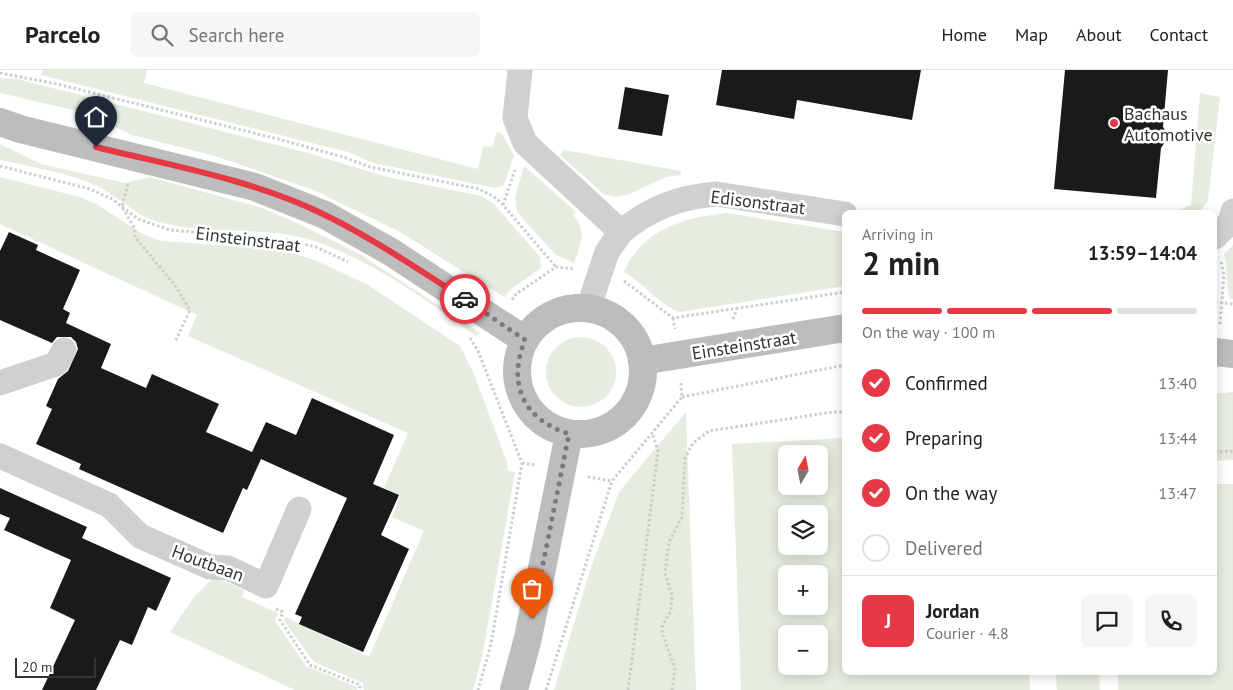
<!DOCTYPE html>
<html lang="en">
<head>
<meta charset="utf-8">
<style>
	:root { --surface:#fff; --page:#f6f6f6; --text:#202124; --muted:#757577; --line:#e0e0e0; --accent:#e63946 }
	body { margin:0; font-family:"PT Sans",sans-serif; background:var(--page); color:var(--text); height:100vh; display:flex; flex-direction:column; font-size:19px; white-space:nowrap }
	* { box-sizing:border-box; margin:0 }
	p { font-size:16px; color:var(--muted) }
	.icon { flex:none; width:28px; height:28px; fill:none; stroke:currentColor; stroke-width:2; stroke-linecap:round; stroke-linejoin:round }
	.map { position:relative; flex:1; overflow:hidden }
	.details { position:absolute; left:842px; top:140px; width:375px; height:465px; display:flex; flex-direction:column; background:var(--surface); border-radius:8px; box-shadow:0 2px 12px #0003 }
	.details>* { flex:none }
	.needle { width:32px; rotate:10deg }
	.controls { position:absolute; left:778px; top:375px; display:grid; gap:10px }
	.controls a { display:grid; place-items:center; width:50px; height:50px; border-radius:8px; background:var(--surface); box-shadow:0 2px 12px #0003; font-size:25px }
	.scale { position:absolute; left:15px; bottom:12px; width:81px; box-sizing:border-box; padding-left:5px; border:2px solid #333; border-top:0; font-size:14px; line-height:18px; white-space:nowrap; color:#333; -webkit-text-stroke:4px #fff; paint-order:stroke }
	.pin { position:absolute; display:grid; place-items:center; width:42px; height:42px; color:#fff; margin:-51px -21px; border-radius:50% 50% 50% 0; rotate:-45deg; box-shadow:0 0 5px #0007 }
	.pin .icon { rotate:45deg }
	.courier { position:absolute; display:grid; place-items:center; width:50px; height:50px; margin:-25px; border:4px solid #e63946; border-radius:50%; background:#fff; color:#222; box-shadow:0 1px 6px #0007 }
	.head em { font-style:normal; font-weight:800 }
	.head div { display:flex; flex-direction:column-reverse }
	.head { display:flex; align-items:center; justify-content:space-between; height:85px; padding:0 20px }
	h1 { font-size:32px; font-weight:800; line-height:38px }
	.bar { display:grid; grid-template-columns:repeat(4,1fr); gap:8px 5px; align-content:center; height:60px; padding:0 20px }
	.bar i { height:6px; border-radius:4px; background:var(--line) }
	.bar .active { background:var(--accent) }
	.bar p { grid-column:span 4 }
	.line { display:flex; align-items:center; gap:12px; padding:0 20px; border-top:1px solid var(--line) }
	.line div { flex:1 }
	.round { display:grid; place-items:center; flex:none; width:52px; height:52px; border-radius:8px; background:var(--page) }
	ol { padding:0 20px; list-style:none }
	li { display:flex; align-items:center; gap:15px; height:55px }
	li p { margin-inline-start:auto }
	li .icon { padding:5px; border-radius:50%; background:var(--accent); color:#fff; stroke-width:4 }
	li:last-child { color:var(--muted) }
	li i { width:28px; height:28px; border:2px solid var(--line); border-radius:50% }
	header { display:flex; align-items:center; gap:30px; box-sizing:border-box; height:70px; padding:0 25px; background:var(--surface); border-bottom:1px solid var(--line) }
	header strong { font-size:24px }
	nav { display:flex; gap:28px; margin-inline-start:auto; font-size:18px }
	.search { width:350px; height:45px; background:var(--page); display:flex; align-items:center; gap:12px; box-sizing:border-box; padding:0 18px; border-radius:8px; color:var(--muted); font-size:19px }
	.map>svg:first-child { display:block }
	.green { fill:#e6ecdf; fill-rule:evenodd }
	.building { fill:#1a1a1a }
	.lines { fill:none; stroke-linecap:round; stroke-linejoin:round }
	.path { stroke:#cdcdcd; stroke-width:3; stroke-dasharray:2.5 2.5; stroke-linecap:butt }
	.street { stroke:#d0d0d0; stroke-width:25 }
	.secondary { stroke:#bdbdbd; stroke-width:28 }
	.done { stroke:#7a7a7a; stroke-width:5; stroke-dasharray:0 9 }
	.route { stroke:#e63946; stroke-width:6 }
	.poi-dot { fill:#e63946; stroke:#fff; stroke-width:2 }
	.labels { text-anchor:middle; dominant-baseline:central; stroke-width:5; stroke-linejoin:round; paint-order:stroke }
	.poi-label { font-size:18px; fill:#333; stroke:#fff; text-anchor:start }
	.street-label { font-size:18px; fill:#333; stroke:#fff }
</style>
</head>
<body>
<header>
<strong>Parcelo</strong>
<div class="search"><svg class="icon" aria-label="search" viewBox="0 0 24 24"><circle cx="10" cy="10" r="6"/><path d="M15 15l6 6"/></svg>Search here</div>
<nav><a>Home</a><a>Map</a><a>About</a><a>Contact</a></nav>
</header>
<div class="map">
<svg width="1233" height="620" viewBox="0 0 1233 620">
	<rect width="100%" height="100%" fill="#fff"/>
	<g class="green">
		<path d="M43 0H147L144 13 478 99 483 76 492 77 497 62 502 64 514 85 504 115 495 118 374 93 348 82 41 5Z"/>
		<path d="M0 8 17 9 308 83 387 107 481 126 494 134 540 187 541 198 511 219 504 227 400 162 316 121 212 85 132 65 86 43 0 23Z"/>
		<path d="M1200 23 1220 27 1208 130 1200 142H1135V140L1175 142 1191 135Z"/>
		<path d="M0 74 41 94 125 113 150 107 262 138 297 153 363 186 480 263 476 266C428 230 350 175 290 165 247 158 190 164 150 149 134 143 113 123 95 115 66 102 31 97 0 90Z"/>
		<path d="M564 80 681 101V105L666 107 627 125 615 127 604 124 560 85Z"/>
		<path d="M524 96 576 142 573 145C588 161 580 175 574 193L555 184 517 142 515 127Z"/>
		<path d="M0 107 80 127 98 135 141 163 161 171 248 177 295 184 317 191 368 215 460 276 474 304 507 392 508 401 515 402 482 588 473 620H364L363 613 314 592 284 551 285 547 369 587 424 461 392 447 400 426 384 418 408 363 188 266 197 245 0 154Z"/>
		<path d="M727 143 845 162V216L680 242C661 237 643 212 624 202 641 160 685 147 727 143Z"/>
		<path d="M1233 175V229H1230C1225 215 1229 199 1224 184Z"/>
		<circle cx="581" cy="302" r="35"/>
		<path d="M1233 322V390L1215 391V324Z"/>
		<path d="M686 342 696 620H554L590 500 619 422Z"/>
		<path d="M845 368V602L1029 603 1030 620H741L732 374ZM786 384H819V416H786ZM786 444H819V476H786ZM786 504H819V536H786ZM786 564H819V596H786Z"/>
		<path d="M1215 414H1233V620H1118V603L1215 602Z"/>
		<path d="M214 507 244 520 242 527 278 543 275 551 306 596 357 617V620H295L170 562 195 526Z"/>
		<path d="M1056 603H1099L1100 620H1057Z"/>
	</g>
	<g class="building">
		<path d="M722 0H921L912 50 797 30 794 49 716 35Z"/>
		<path d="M1065 0H1168L1163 57 1169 66 1161 78 1156 128 1054 119Z"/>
		<path d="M625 17 669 25 662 66 618 59Z"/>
		<path d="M9 162 38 175 36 180 80 200 63 239 70 243 66 253 111 274 101 298 146 318 152 304 219 334 206 362 252 382 266 352 296 365 312 328 394 365 373 414 399 425 381 465 409 479 363 582 299 554 302 547 295 544 347 428 261 389 247 420 243 418 223 463 79 399 81 394 36 374 52 339 46 336 58 309 68 301 78 279 76 272 71 267H57L52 273 0 250V181Z"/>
		<path d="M0 418 87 457 82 468 171 508 156 541 148 537 132 575 120 570 96 620H42L75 550 50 538 71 490 4 460 10 448 0 444Z"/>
	</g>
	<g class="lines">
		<g class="path">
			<path d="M0 3 57 14 278 69 343 87 370 97 479 119 496 128 503 135 556 197"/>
			<path d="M0 96 90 119 112 129 138 149 170 160 288 170 316 177 348 192"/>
			<path d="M128 114 122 137 135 159V167L174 214 190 240 175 272"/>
			<path d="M503 135 515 100"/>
			<path d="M624 211 673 248 845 222"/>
			<path d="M512 230 516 224 556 197 574 199"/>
			<path d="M1215 232 1233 234"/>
			<path d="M673 248 675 259"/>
			<path d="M733 249 737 238"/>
			<path d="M1220 254 1224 205 1221 191"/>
			<path d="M470 268 478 281 522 393 491 574 478 620"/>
			<path d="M682 327 845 295"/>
			<path d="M1215 382 1233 381"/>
			<path d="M522 393 536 395"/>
			<path d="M588 407 612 411"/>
			<path d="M276 539 283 542 280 550 310 595 360 615V620"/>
			<path d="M546 620 612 411 682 327 681 313"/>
			<path d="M628 620 658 381 653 365"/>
			<path d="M672 620 675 599 662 562 663 554 671 541 672 526 665 503 669 472 682 447 685 388 693 373 709 361 833 342H845"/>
		</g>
		<g class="street">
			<path d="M520 0 515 48 525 73 621 162C650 138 679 127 716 124L845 144"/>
			<path d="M1215 167 1230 152 1233 141"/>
			<path d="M588 239 607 182 621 162"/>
			<path d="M0 313 56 294 64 280"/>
			<path d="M0 386 109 435 140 466 210 497 228 498 266 516 299 439"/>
		</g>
		<g class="secondary">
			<path d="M0 52 20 59 255 117 325 145 391 182 525 270"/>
			<circle cx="580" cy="301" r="63"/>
			<path d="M1215 282 1233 284"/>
			<path d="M642 291 845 258"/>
			<path d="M514 620 528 568 569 364"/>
		</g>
	</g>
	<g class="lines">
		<path class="done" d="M465 229 525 270C507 314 523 349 569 364L532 549"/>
		<path class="route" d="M96 77C173 96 254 110 325 145 374 169 419 200 465 229"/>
	</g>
	<circle class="poi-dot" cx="1114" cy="53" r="5"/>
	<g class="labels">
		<g class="poi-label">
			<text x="1124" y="43">Bachaus<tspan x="1124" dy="21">Automotive</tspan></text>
		</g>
		<g class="street-label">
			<text transform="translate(758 132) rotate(7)">Edisonstraat</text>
			<text transform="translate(248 169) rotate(7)">Einsteinstraat</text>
			<text transform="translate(744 275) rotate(-9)">Einsteinstraat</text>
			<text transform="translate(208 493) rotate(20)">Houtbaan</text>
		</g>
	</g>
</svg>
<div class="controls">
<a><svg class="needle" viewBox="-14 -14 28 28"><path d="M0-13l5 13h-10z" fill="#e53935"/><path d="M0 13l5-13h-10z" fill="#757577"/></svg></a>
<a><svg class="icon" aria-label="layers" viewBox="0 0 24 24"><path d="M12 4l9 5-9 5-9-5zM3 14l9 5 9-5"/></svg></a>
<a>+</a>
<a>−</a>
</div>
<div class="scale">20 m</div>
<div class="pin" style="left:532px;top:549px;background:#ea580c"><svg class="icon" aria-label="bag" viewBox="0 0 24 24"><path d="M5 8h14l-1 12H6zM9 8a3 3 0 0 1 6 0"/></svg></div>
<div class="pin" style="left:96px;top:77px;background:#1f2937"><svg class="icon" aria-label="home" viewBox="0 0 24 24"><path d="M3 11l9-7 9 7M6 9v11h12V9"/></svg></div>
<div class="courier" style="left:465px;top:229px"><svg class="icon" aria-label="car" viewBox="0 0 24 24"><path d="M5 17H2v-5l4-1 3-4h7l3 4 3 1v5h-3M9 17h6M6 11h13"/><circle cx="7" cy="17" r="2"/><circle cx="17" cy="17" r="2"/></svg></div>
<section class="details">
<div class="head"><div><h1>2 min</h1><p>Arriving in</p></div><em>13:59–14:04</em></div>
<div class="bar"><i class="active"></i><i class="active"></i><i class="active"></i><i></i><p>On the way · 100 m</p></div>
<ol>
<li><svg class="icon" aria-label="check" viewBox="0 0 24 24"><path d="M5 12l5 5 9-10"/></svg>Confirmed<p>13:40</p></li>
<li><svg class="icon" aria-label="check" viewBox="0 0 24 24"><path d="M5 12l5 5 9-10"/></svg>Preparing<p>13:44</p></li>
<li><svg class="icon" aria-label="check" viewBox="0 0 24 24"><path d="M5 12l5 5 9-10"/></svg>On the way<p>13:47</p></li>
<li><i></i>Delivered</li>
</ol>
<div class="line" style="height:90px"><b class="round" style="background:var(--accent);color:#fff">J</b><div><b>Jordan</b><p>Courier · 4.8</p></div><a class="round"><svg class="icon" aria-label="chat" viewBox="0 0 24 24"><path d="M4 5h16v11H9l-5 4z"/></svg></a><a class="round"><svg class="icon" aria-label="phone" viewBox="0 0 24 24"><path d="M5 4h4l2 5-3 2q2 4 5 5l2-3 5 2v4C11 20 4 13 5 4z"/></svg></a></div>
</section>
</div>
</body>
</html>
